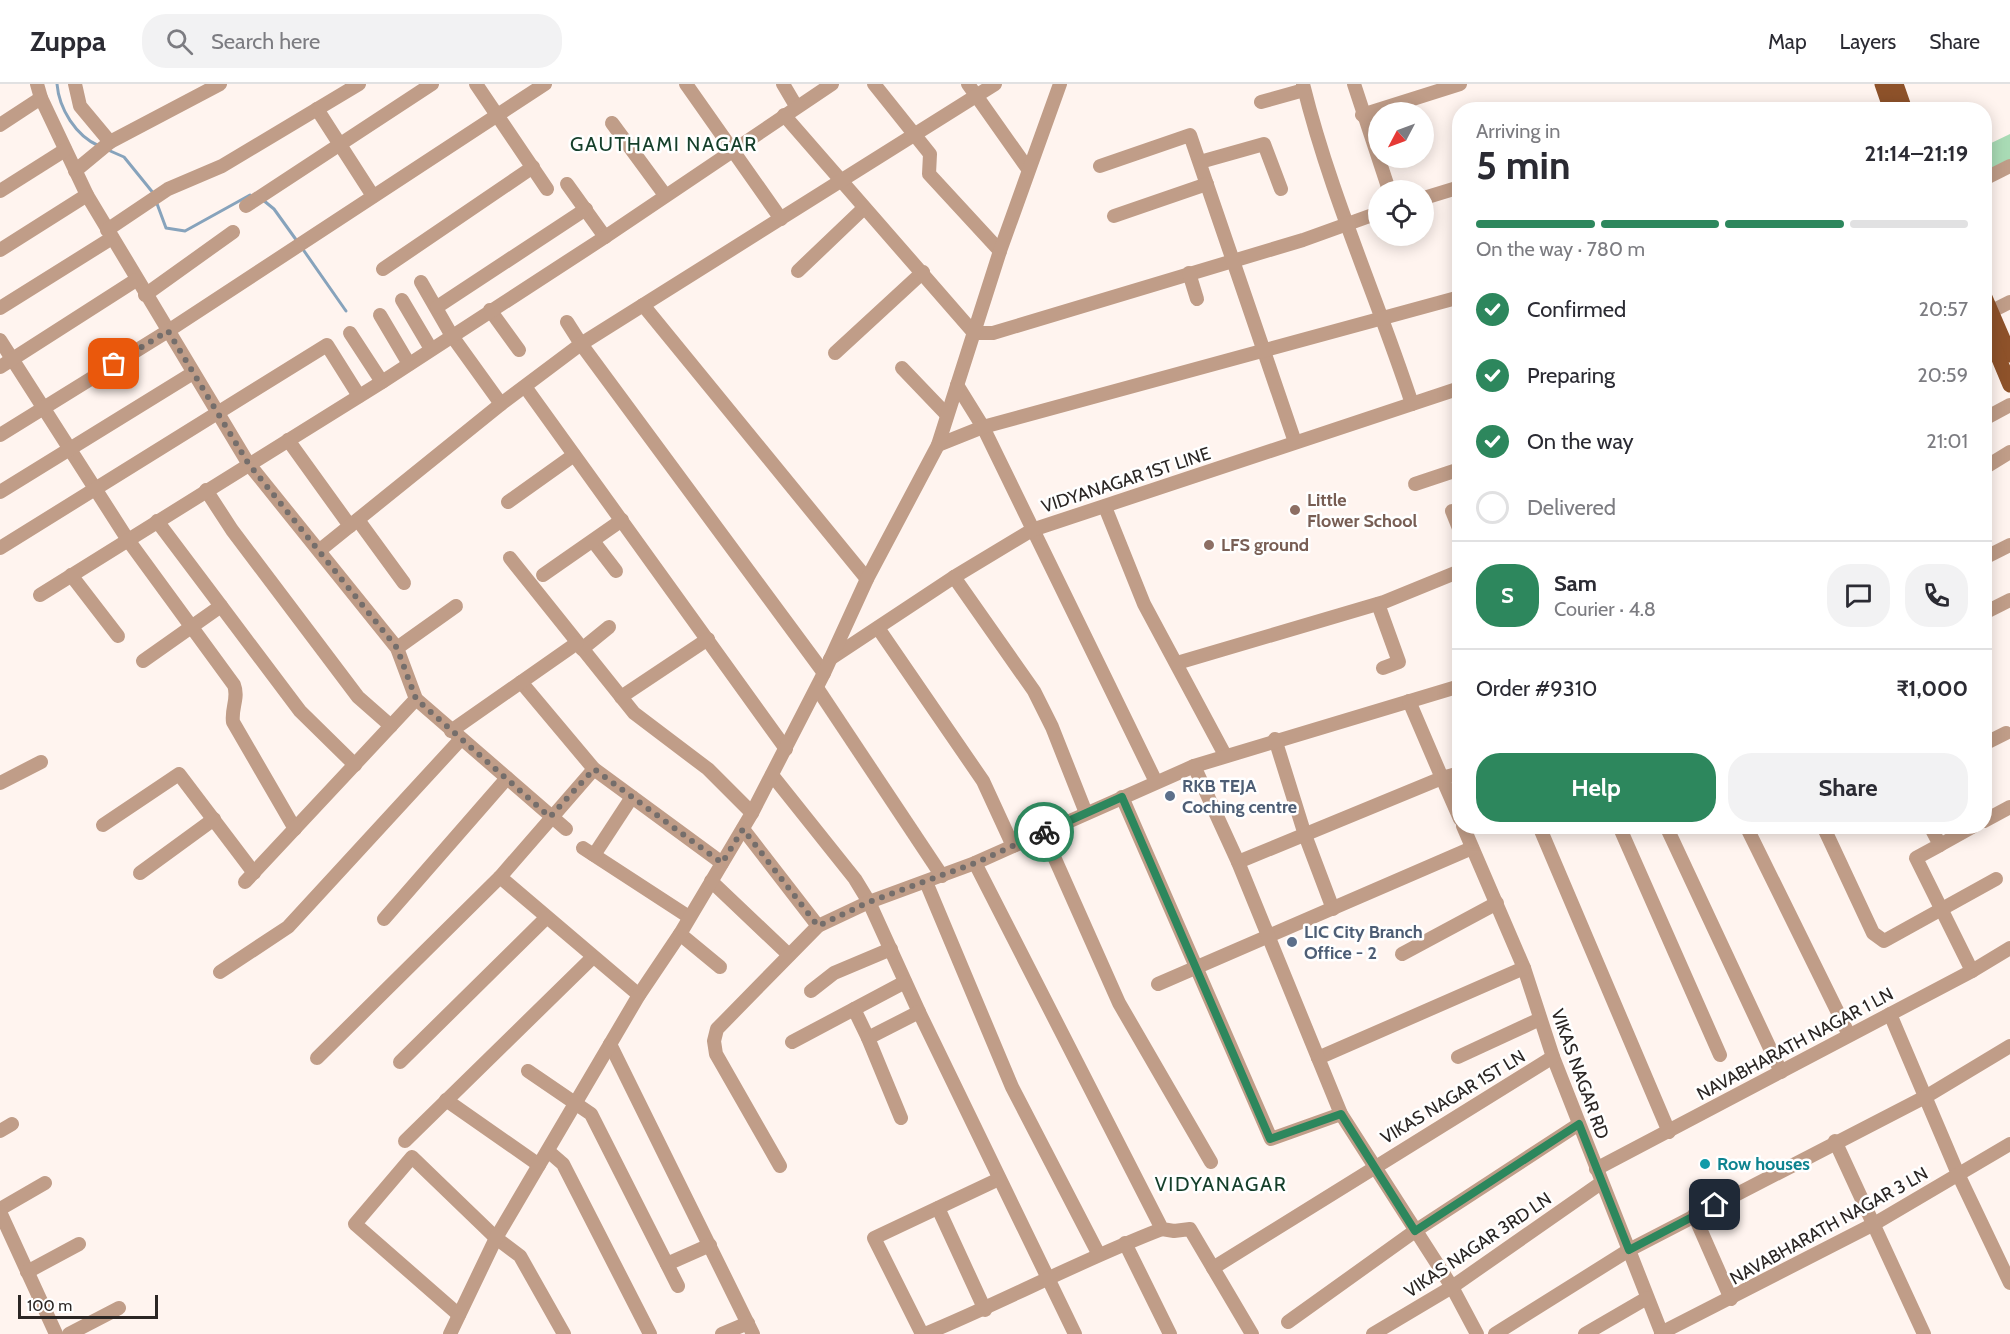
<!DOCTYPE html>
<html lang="en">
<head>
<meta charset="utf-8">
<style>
	:root { --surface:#fff; --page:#f2f2f3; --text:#2b2b33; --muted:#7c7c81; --line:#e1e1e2; --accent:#2d875d }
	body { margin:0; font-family:Cabin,sans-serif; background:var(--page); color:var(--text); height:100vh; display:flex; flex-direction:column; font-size:22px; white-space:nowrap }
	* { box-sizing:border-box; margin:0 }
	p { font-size:20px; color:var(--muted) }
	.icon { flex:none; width:33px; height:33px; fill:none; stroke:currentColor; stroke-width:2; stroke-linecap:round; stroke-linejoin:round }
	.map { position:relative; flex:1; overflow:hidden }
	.side { position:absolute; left:1452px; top:18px; width:540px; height:732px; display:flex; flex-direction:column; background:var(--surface); border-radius:24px; box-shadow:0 3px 15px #0003 }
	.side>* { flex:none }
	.needle { width:39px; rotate:229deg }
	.buttons { position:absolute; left:1368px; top:18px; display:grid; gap:12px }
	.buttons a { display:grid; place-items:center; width:66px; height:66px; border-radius:50%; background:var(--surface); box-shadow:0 3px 15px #0003; font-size:30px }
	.scale { position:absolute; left:18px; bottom:15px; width:140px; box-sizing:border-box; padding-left:6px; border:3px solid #2b2624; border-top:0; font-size:16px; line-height:21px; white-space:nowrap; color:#2b2624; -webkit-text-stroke:4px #fff; paint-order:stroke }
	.pin { position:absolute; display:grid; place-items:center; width:51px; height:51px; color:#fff; margin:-26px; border-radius:12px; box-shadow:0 3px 9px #0006 }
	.courier { position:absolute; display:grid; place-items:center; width:60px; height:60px; margin:-30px; border:4px solid #2d875d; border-radius:50%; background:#fff; color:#222; box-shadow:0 2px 8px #0007 }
	.summary em { font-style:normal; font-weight:700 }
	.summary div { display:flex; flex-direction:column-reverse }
	.summary { display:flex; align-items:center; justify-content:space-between; height:102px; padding:0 24px }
	h1 { font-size:39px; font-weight:700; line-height:45px }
	.bar { display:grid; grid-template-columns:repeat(4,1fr); gap:9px 6px; align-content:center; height:72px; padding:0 24px }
	.bar i { height:8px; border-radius:4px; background:var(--line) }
	.bar .on { background:var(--accent) }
	.bar p { grid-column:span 4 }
	.line { display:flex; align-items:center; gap:15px; padding:0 24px; border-top:2px solid var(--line) }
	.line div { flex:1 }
	.round { display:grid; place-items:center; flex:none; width:63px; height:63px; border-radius:24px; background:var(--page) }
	ol { padding:0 24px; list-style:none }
	li { display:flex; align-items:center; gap:18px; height:66px }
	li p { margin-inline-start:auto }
	li .icon { padding:6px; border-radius:50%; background:var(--accent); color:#fff; stroke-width:4 }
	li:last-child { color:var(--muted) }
	li i { width:33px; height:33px; border:3px solid var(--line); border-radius:50% }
	.cta { display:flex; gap:12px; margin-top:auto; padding:12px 24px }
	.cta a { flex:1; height:69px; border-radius:24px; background:var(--accent); color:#fff; font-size:24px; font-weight:700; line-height:69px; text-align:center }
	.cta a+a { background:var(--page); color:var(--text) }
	header { display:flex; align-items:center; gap:36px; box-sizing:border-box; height:84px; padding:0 30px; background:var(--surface); border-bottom:2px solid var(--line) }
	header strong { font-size:28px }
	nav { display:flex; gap:33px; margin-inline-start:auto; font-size:21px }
	.search { width:420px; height:54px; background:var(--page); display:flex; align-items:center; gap:15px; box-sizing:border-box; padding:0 21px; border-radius:24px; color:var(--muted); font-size:22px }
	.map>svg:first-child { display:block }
	.green { fill:#a9dbb5 }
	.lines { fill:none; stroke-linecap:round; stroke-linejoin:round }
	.stream { stroke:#87a3bc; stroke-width:3 }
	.minor { stroke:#c09d88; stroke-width:14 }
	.major { stroke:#8e522a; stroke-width:15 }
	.done { stroke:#756e6b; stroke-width:6; stroke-dasharray:0 10.8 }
	.route { stroke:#2d875d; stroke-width:8 }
	.education-dot { fill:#8d6e63; stroke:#fff; stroke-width:2 }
	.service-dot { fill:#5c6f8a; stroke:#fff; stroke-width:2 }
	.culture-dot { fill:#0f9aa8; stroke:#fff; stroke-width:2 }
	.labels { text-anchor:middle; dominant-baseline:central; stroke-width:5; stroke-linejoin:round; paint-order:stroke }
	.street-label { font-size:18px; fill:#2b2624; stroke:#fff }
	.education-label { font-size:18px; font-weight:bold; fill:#785e54; stroke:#fff; text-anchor:start }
	.service-label { font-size:18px; font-weight:bold; fill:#4e5e75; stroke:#fff; text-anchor:start }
	.culture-label { font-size:18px; font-weight:bold; fill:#0d838f; stroke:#fff; text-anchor:start }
	.neighbourhood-label { font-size:20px; letter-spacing:1.5px; fill:#153f2a; stroke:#fff }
</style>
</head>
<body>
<header>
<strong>Zuppa</strong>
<div class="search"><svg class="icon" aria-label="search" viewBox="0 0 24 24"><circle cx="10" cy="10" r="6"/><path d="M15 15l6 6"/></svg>Search here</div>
<nav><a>Map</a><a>Layers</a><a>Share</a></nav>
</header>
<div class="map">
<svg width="2010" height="1250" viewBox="0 0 2010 1250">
	<rect width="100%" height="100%" fill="#fff4ef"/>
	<path class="green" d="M2010 50V76L1988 88 1985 80V62Z"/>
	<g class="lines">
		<g class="stream">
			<path d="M57 0C59 25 76 52 99 62"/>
			<path d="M108 66 124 73 154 110"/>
			<path d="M263 116 274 125 297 157"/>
			<path d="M156 117 166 144 185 147 250 111"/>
			<path d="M302 164 346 227"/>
		</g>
		<g class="minor">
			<path d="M37 0 41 14 87 111 248 379 397 564 416 615 566 745"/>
			<path d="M75 0 80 22 110 58"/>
			<path d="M476 0 547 105"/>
			<path d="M686 0 781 135"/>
			<path d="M783 0 796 22"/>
			<path d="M874 0 930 70 929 90 1000 167"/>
			<path d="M968 0 1028 85"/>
			<path d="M1303 0C1330 110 1377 213 1412 320"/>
			<path d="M1354 0 1389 106"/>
			<path d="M1261 18 1304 6"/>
			<path d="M317 25 373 112"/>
			<path d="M784 31 974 249H993L1303 156 1378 129"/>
			<path d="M1362 31 1460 0"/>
			<path d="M612 39 665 111"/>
			<path d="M0 41 41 14"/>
			<path d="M1200 78 1264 60 1281 105"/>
			<path d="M1100 82 1190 51 1295 358"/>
			<path d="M75 87 110 58 220 0"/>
			<path d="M1984 95 2010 82"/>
			<path d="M567 100 605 153"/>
			<path d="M0 107 65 66"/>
			<path d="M1424 114 1460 103"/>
			<path d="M246 122 432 0"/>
			<path d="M1114 132 1207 100"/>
			<path d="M107 146 168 105 222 82 359 0"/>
			<path d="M0 166 87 111"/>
			<path d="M383 185 533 83"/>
			<path d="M798 187 864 124"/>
			<path d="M1189 189 1197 215"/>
			<path d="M421 198 452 252 501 320"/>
			<path d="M145 211 233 148"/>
			<path d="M402 216 431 265"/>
			<path d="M643 221 867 495"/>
			<path d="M437 223 586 125"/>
			<path d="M0 224 112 154"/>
			<path d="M490 226 519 266"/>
			<path d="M1992 227 2010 218"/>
			<path d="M380 231 409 280"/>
			<path d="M567 238 581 260 824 589"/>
			<path d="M350 249 382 298"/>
			<path d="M0 256 128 456 234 601C239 614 231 624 233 638L295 745"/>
			<path d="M835 269 923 188"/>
			<path d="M0 283 136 196"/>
			<path d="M902 284 947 331"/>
			<path d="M957 301 983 343 1156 698"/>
			<path d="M526 304 786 665"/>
			<path d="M1984 335 2010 321"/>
			<path d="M0 351 168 247 545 0"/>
			<path d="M288 356 350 442"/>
			<path d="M938 361 983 343 1460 213"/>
			<path d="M1984 384 2010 368"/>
			<path d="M1415 400 1460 385"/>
			<path d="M206 406 232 446 358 613 391 642"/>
			<path d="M0 408 193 289"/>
			<path d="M508 418 574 371"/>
			<path d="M1105 423 1144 520 1225 671"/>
			<path d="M1452 427 1460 447"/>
			<path d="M358 436 404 499"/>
			<path d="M157 437 221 522"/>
			<path d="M593 457 616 487"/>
			<path d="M0 464 327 261 359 312"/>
			<path d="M320 466 501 320 581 260 995 0"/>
			<path d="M510 474 634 629 708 685 752 729"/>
			<path d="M1984 474 2010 461"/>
			<path d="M71 491 118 552"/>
			<path d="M543 491 622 436"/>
			<path d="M954 493 1034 607 1052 643 1086 729"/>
			<path d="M40 511 382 298 605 153 832 0"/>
			<path d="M1378 520 1399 578 1383 584"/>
			<path d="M1984 529 2010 516"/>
			<path d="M878 544 983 697 1013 762"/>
			<path d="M397 564 456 522"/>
			<path d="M582 565 609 543"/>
			<path d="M830 575 954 493 1032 446 1460 304"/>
			<path d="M143 577 221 522 300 627 355 681"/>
			<path d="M1177 579 1384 518 1460 487"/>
			<path d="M521 598 594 685 722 779"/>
			<path d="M817 604 942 792"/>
			<path d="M621 613 708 555"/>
			<path d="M451 647 577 559"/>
			<path d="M1275 655 1305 751 1333 825"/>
			<path d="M1984 660 2006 649"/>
			<path d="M1194 682 1460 602"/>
			<path d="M1460 689 1442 694 1460 735"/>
			<path d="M772 691 855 795 869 818 919 928 1075 1250"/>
			<path d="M0 699 41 678"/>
			<path d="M1122 713 1271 1055 1341 1030"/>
			<path d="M1984 737 2010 723"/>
			<path d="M103 741 179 690 254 789"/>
			<path d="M1463 742 1524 884 1553 973 1662 1250"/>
			<path d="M1539 742 1669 1048"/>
			<path d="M1619 742 1720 971"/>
			<path d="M1666 742 1781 988"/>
			<path d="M1746 742 1849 951"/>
			<path d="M1823 742 1873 849 1884 857 1996 795"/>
			<path d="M1930 742 1940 761 1916 774 1972 887"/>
			<path d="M743 745 818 842"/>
			<path d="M1043 748 1119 919 1211 1078"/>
			<path d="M1940 761 1974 742"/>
			<path d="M583 764 689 833"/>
			<path d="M594 771 632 713"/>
			<path d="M1238 778 1442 694 1409 617"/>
			<path d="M975 779 1162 1145 1174 1147 1190 1145 1252 1250"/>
			<path d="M140 789 214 735"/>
			<path d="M500 793 639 911"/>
			<path d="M711 797 789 871"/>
			<path d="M245 798 416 615"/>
			<path d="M926 798 1012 1003 1098 1169"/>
			<path d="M384 835 507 694"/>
			<path d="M680 850 720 883"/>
			<path d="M1402 870 1497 819"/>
			<path d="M220 888 288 843 461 655"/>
			<path d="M1158 900 1472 764"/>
			<path d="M811 907 834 889 891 865"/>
			<path d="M854 925 868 954"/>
			<path d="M1890 930 1958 1090 2010 1199"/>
			<path d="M792 958 905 898"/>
			<path d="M610 960 753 1250"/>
			<path d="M1458 973 1540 935"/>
			<path d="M317 974 500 793 594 685"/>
			<path d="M1318 974 1524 884"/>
			<path d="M400 978 546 834"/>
			<path d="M528 987 591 1030 678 1202"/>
			<path d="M446 1016 539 1081"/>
			<path d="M901 1034 868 954 919 928"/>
			<path d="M0 1047 12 1040"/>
			<path d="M405 1057 592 874"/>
			<path d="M1835 1057 1924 1250"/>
			<path d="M548 1067 563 1080 650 1250"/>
			<path d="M780 1082 716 970 714 957 717 945 818 842 869 818 975 779 1194 682 1238 778 1341 1030 1452 1203 1477 1250"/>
			<path d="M1596 1085 1972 887 2010 864"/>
			<path d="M938 1124 985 1226"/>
			<path d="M0 1125 45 1099"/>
			<path d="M0 1128 56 1250"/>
			<path d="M1694 1131 1731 1215"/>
			<path d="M1125 1159 1170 1250"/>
			<path d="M667 1180 710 1161"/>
			<path d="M1213 1184 1553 973"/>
			<path d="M27 1188 79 1160"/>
			<path d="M459 1231 355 1140 412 1073 496 1154 520 1172 564 1250"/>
			<path d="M1288 1238 1415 1147 1579 1040"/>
			<path d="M1661 1249 1874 1140 2010 1060"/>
			<path d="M69 1250 119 1224"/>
			<path d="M450 1250 496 1154 639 911 680 850 752 729 824 589 867 495 938 361 1000 167 1060 0"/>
			<path d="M722 1250 748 1239"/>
			<path d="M922 1250 874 1154 999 1095"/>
			<path d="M925 1250C1005 1217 1081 1176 1162 1145"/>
			<path d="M1373 1250 1452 1203 1601 1099"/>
			<path d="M1495 1250 1629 1166 1927 1012 2010 962"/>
			<path d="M1585 1250 1647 1214"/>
		</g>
		<g class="major">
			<path d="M1882 0 1891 26"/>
			<path d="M1896 0 1905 26"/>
			<path d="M1984 211 2010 271"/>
			<path d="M1984 239 2010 301"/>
		</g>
	</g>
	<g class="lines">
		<path class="done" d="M114 280 168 247 248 379 397 564 416 615 550 733 594 685 722 779 743 745 818 842 869 818 975 779 1044 748"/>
		<path class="route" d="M1044 748 1122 713 1270 1055 1341 1030 1415 1147 1579 1040 1629 1166 1715 1121"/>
	</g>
	<g class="education-dot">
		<circle cx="1295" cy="426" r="6"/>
		<circle cx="1209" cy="461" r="6"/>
	</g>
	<g class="service-dot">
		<circle cx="1170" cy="712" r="6"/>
		<circle cx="1292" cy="858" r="6"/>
	</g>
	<circle class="culture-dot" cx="1705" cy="1080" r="6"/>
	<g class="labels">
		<g class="street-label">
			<text transform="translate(1126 396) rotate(-18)">VIDYANAGAR 1ST LINE</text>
			<text transform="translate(1795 960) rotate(-28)">NAVABHARATH NAGAR 1 LN</text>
			<text transform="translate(1580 990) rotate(70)">VIKAS NAGAR RD</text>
			<text transform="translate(1453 1013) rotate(-31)">VIKAS NAGAR 1ST LN</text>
			<text transform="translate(1829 1142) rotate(-29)">NAVABHARATH NAGAR 3 LN</text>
			<text transform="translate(1478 1161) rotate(-34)">VIKAS NAGAR 3RD LN</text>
		</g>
		<g class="education-label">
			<text x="1307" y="416">Little<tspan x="1307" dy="21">Flower School</tspan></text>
			<text x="1221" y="461">LFS ground</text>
		</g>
		<g class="service-label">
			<text x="1182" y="702">RKB TEJA<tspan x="1182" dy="21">Coching centre</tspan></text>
			<text x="1304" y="848">LIC City Branch<tspan x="1304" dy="21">Office - 2</tspan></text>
		</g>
		<g class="culture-label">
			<text x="1717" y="1080">Row houses</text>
		</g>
		<g class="neighbourhood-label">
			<text x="664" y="60">GAUTHAMI NAGAR</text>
			<text x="1221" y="1100">VIDYANAGAR</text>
		</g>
	</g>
</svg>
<div class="buttons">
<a><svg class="needle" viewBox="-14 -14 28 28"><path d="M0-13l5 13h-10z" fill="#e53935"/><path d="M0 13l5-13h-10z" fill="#7c7c81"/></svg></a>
<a><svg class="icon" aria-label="locate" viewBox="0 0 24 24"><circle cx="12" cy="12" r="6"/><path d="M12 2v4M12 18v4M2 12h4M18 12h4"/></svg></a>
</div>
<div class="scale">100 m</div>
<div class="pin" style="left:114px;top:280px;background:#ea580c"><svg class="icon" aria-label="bag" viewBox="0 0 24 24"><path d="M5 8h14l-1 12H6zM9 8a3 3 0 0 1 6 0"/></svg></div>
<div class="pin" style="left:1715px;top:1121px;background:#1f2937"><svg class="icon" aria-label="home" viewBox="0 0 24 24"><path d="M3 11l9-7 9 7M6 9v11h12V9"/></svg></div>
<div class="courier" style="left:1044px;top:748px"><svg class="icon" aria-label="bike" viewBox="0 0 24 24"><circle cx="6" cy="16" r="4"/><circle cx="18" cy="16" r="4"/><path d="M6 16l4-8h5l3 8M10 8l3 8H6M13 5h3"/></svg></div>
<section class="side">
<div class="summary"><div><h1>5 min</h1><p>Arriving in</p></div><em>21:14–21:19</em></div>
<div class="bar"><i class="on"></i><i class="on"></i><i class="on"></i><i></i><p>On the way · 780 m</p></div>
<ol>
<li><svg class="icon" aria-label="check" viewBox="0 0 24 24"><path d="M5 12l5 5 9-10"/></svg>Confirmed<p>20:57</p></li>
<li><svg class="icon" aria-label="check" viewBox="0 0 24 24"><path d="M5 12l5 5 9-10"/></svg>Preparing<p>20:59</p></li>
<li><svg class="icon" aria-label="check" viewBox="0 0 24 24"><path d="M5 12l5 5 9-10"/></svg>On the way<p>21:01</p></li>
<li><i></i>Delivered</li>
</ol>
<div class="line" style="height:108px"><b class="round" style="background:var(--accent);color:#fff">S</b><div><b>Sam</b><p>Courier · 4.8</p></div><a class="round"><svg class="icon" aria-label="chat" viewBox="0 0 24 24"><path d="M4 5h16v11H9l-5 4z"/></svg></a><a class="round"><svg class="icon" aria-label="phone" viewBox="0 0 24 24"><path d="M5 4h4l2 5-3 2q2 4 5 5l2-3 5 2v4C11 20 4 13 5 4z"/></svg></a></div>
<div class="line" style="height:78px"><div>Order #9310</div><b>₹1,000</b></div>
<div class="cta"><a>Help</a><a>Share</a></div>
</section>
</div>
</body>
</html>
